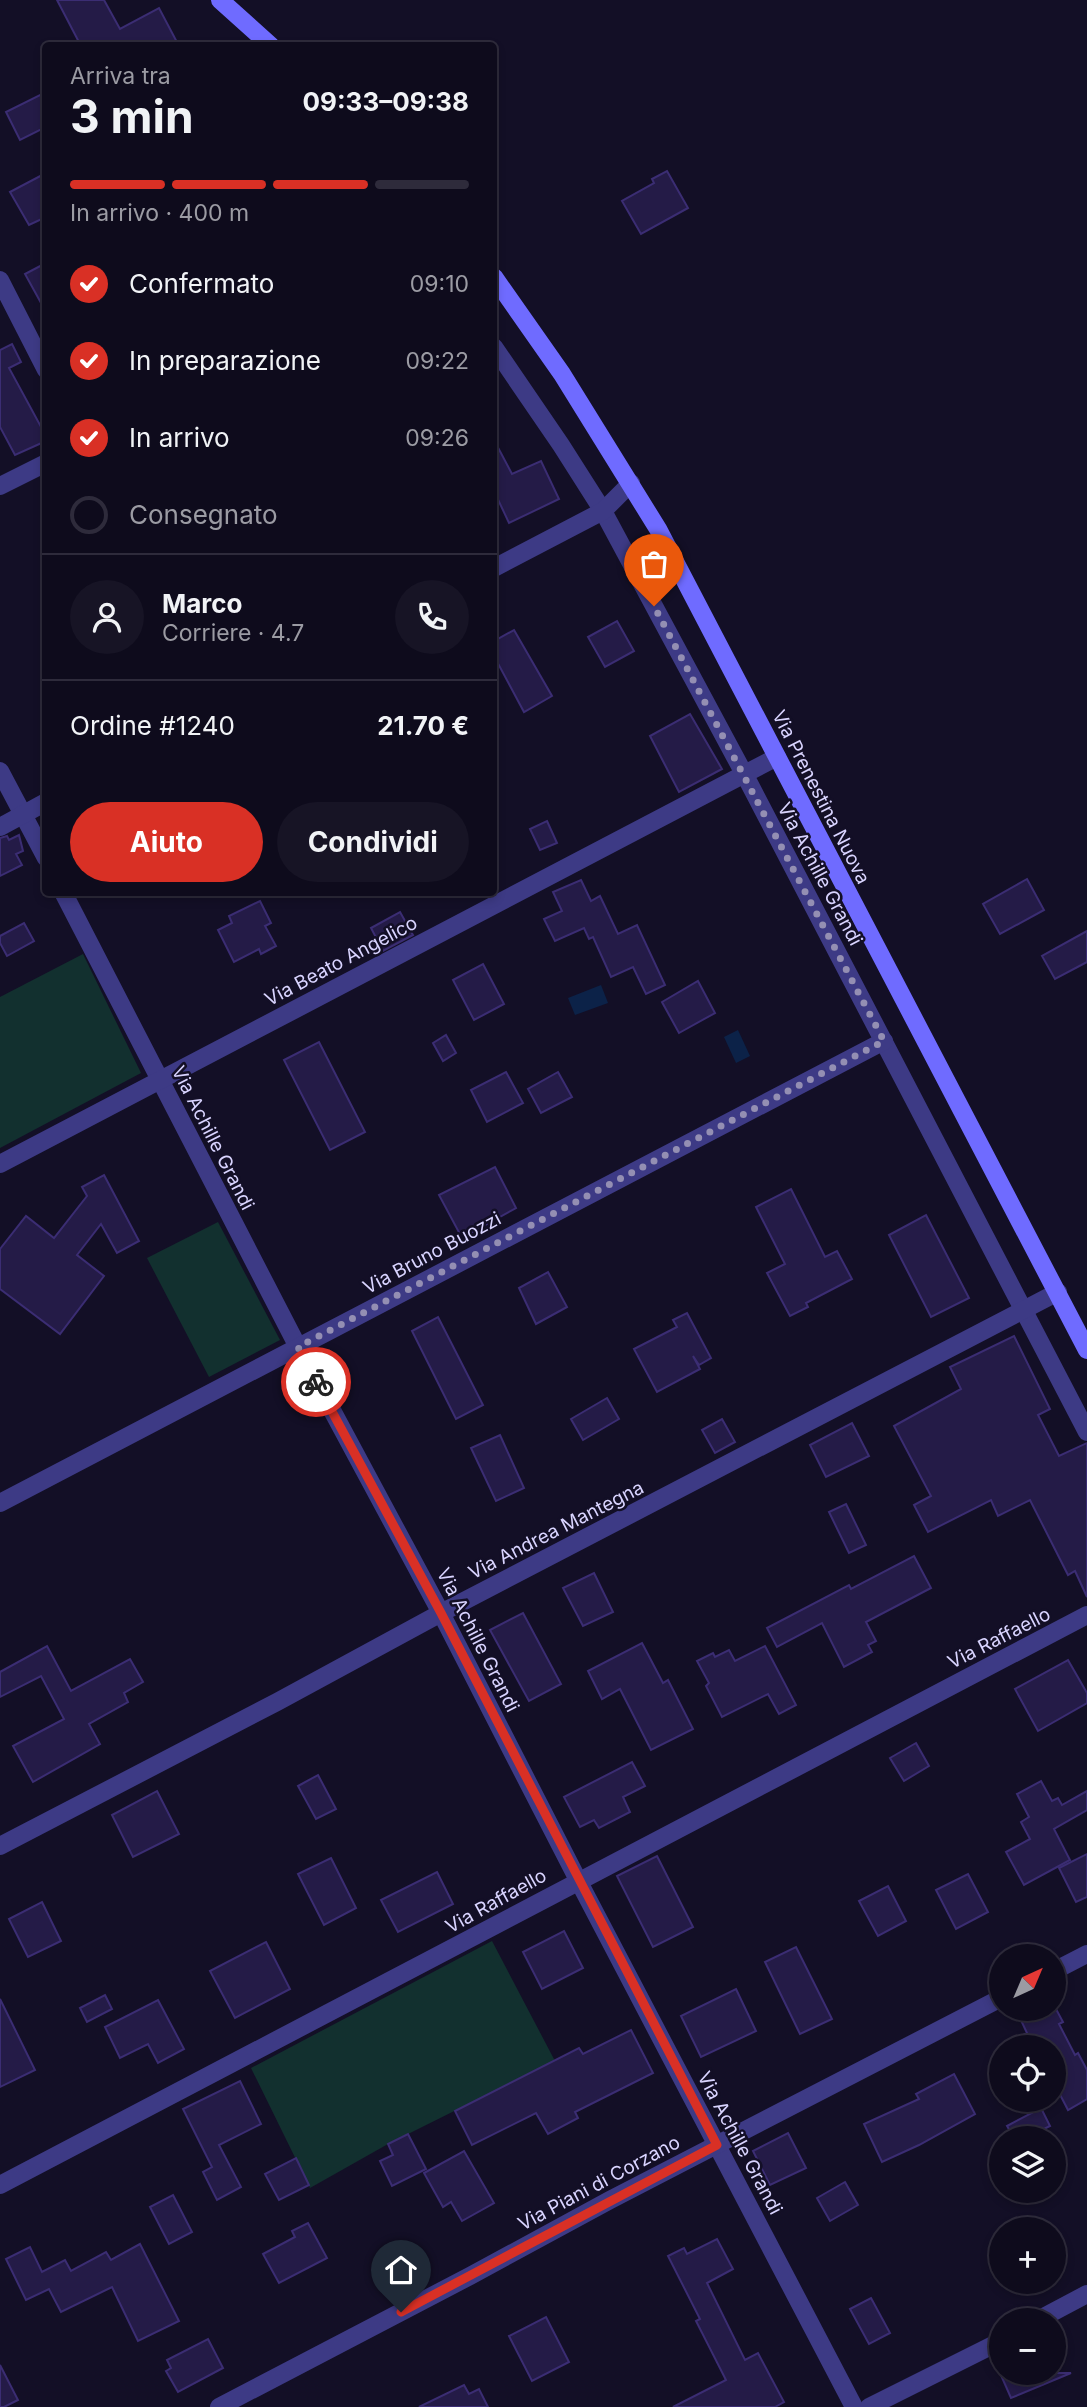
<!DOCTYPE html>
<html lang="it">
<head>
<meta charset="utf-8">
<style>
	:root { --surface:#0e0b1c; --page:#171425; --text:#f1f3f6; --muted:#9b9ba3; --line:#2e2b3b; --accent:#d93025 }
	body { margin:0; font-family:Inter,sans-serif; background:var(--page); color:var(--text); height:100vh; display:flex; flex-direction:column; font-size:26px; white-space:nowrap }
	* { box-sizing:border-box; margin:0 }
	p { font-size:23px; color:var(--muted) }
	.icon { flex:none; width:38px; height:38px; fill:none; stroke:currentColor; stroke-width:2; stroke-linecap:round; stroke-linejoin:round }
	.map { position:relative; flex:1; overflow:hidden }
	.side { position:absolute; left:42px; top:42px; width:455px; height:854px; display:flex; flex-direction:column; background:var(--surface); border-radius:7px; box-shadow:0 4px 10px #0003,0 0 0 2px var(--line) }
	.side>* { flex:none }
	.needle { width:46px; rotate:44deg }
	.tools { position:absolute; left:989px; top:1944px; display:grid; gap:14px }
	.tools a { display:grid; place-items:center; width:77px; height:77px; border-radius:50%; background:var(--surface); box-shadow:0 4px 10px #0003,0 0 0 2px var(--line); font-size:35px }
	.pin { position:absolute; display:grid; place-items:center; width:60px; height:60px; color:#fff; margin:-72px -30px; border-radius:50% 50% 50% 0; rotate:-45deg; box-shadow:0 0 7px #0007 }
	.pin .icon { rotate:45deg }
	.courier { position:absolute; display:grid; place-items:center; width:70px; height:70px; margin:-35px; border:5px solid #d93025; border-radius:50%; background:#fff; color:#222; box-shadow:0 2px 9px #0007 }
	.headline em { font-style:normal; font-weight:700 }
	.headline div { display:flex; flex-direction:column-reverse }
	.headline { display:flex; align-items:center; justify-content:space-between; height:119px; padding:0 28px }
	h1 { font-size:46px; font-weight:700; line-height:52px }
	.bar { display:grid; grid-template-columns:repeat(4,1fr); gap:10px 7px; align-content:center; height:84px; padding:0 28px }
	.bar i { height:9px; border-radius:5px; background:var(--line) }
	.bar .current { background:var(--accent) }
	.bar p { grid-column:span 4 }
	.line { display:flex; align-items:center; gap:18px; padding:0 28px; border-top:2px solid var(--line) }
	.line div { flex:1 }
	.round { display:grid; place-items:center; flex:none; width:74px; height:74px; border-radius:37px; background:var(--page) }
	ol { padding:0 28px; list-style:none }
	li { display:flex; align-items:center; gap:21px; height:77px }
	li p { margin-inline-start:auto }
	li .icon { padding:7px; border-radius:50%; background:var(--accent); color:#fff; stroke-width:4 }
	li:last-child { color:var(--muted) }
	li i { width:38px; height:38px; border:4px solid var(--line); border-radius:50% }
	.cta { display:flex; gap:14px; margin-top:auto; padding:14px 28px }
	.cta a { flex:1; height:80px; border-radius:42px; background:var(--accent); color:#fff; font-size:28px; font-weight:700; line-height:80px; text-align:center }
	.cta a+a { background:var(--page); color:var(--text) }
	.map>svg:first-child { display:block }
	.green { fill:#12302f }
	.water { fill:#0c2248 }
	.building { fill:#241b47; stroke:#3b2d73; stroke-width:2 }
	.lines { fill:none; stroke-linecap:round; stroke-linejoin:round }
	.minor { stroke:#3d3a85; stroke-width:18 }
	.secondary { stroke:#6f6bff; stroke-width:18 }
	.done { stroke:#948fb3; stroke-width:7; stroke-dasharray:0 12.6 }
	.route { stroke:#d93025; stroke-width:9 }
	.labels { text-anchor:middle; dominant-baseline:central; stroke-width:5; stroke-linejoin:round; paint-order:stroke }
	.street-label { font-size:19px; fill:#d9d4ff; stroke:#130f26 }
</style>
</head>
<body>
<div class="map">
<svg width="1087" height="2407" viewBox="0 0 1087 2407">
	<rect width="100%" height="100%" fill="#130f26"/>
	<g class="green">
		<path d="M83 954 141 1073 0 1148V997Z"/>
		<path d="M218 1222 280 1340 209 1377 147 1258Z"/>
		<path d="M492 1941 555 2061 388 2144 310 2188 251 2068Z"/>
	</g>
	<g class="water">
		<path d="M601 985 608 1003 575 1015 568 998Z"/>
		<path d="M738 1030 750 1056 736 1063 724 1037Z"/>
	</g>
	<g class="building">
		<path d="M57 0H104L120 29 159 8 179 46H81Z"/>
		<path d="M46 92V127L20 140 6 112Z"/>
		<path d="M667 171 688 208 641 234 622 201 654 183 652 179Z"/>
		<path d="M46 173V217L29 225 10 192Z"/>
		<path d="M46 263V312L25 274Z"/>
		<path d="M12 344 21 362 9 368 46 436V441L15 455 0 427V350Z"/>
		<path d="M494 440 512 474 541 461 559 499 509 523 494 491Z"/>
		<path d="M617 621 634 651 605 667 588 637Z"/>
		<path d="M514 630 552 696 524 712 494 656V641Z"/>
		<path d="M690 714 722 769 679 792 650 736Z"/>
		<path d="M547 821 557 843 540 850 530 829Z"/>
		<path d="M19 835 23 851 16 854 22 865 0 876V838L7 836 9 840Z"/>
		<path d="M1027 879 1044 910 1000 934 983 904Z"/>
		<path d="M581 880 591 901 600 896 618 934 637 925 665 985 646 994 633 967 611 977 593 937 589 939 584 928 555 941 544 919 562 911 553 892Z"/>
		<path d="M260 901 271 923 265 926 276 946 261 954 259 949 234 962 218 930 232 923 229 916Z"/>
		<path d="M400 912 413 935 383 951 371 928Z"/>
		<path d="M24 923 34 941 7 956 0 943V936Z"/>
		<path d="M1087 931V962L1055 979 1042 956Z"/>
		<path d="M483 964 504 1004 474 1020 453 980Z"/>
		<path d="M698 981 715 1013 679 1033 662 1002Z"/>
		<path d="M446 1035 456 1053 443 1061 433 1043Z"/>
		<path d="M319 1042 365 1132 330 1150 284 1060Z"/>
		<path d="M506 1072 523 1103 487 1122 471 1090Z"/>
		<path d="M558 1072 572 1097 541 1113 528 1089Z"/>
		<path d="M495 1167 516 1208 462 1238 439 1195Z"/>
		<path d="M104 1175 139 1241 117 1253 101 1224 77 1255 104 1276 60 1334 0 1289V1249L26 1216 54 1238 87 1196 82 1187Z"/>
		<path d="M791 1189 825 1257 837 1251 852 1279 806 1303 808 1307 790 1316 767 1273 785 1264 756 1207Z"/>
		<path d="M926 1215 969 1298 931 1317 889 1235Z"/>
		<path d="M548 1272 567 1307 536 1324 519 1288Z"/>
		<path d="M687 1313 711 1358 699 1365 693 1356 700 1369 657 1392 634 1349 677 1327 673 1320Z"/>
		<path d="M438 1317 483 1405 456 1419 412 1331Z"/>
		<path d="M1014 1336 1050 1409 1038 1415 1059 1456 1087 1443V1597L1075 1571 1068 1575 1030 1500 998 1516 991 1500 928 1532 914 1505 931 1496 894 1426 961 1389 950 1367Z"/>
		<path d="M607 1398 619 1419 583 1440 571 1419Z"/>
		<path d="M722 1419 735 1442 715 1453 702 1430Z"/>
		<path d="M852 1423 869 1456 826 1477 810 1445Z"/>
		<path d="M500 1435 524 1488 496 1501 471 1448Z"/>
		<path d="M846 1504 866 1545 849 1553 829 1512Z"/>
		<path d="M914 1556 931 1588 866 1622 876 1641 868 1645 872 1652 844 1667 822 1623 777 1647 767 1628 849 1585 851 1589Z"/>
		<path d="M594 1573 613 1612 583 1626 563 1588Z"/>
		<path d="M523 1613 561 1684 529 1701 490 1630Z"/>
		<path d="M642 1643 663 1683 668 1680 693 1729 651 1750 620 1689 602 1699 588 1671Z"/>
		<path d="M47 1646 71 1691 130 1659 143 1682 124 1693 128 1702 89 1724 100 1744 33 1782 13 1746 64 1719 41 1676 0 1697V1672Z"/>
		<path d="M765 1646 796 1705 779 1714 768 1694 722 1717 706 1686 709 1683 697 1661 713 1653 715 1657 729 1650 735 1661Z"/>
		<path d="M1068 1660 1087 1693V1703L1038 1731 1015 1689Z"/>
		<path d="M916 1743 929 1766 904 1781 890 1758Z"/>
		<path d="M632 1762 645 1786 623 1797 630 1812 599 1828 594 1820 580 1827 564 1797Z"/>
		<path d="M318 1775 336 1809 316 1819 298 1786Z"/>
		<path d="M1041 1781 1052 1801 1058 1798 1062 1805 1087 1791V1810L1054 1829 1070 1860 1024 1885 1006 1852 1030 1839 1021 1822 1029 1817 1017 1794Z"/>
		<path d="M157 1791 179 1834 133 1857 112 1815Z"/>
		<path d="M1087 1854V1897L1076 1902 1059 1868Z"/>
		<path d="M657 1856 693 1927 653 1947 617 1876Z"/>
		<path d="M331 1858 356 1908 324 1925 298 1874Z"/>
		<path d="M437 1872 453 1904 398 1932 381 1900Z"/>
		<path d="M968 1874 988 1912 956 1929 936 1890Z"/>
		<path d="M888 1886 906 1921 878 1936 859 1901Z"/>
		<path d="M42 1902 61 1941 28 1957 9 1919Z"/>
		<path d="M564 1931 583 1968 542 1989 523 1952Z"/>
		<path d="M266 1942 290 1989 235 2018 210 1971Z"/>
		<path d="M796 1947 832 2019 800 2034 765 1962Z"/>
		<path d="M736 1989 756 2031 701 2057 681 2016Z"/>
		<path d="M105 1995 112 2009 87 2022 80 2008Z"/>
		<path d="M0 1999 35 2070 0 2087Z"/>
		<path d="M158 2000 184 2049 158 2063 148 2044 120 2058 105 2027Z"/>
		<path d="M1032 2009H1056L1063 2022 1059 2024 1075 2055 1078 2053 1087 2070V2099L1068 2110 1054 2083V2048H999L1027 2033 1019 2016Z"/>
		<path d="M631 2030 653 2073 575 2112 578 2118 548 2134 536 2113 472 2145 455 2111 579 2048 583 2054Z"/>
		<path d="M954 2074 975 2114 919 2145 882 2162 864 2124 919 2099 916 2094Z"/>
		<path d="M240 2081 261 2124 219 2145 241 2187 217 2200 203 2172 212 2167 183 2109Z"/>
		<path d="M1041 2108 1050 2126 1025 2138H1014L1007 2126Z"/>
		<path d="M788 2133 806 2168 770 2185 753 2151Z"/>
		<path d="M408 2134 426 2169 392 2186 380 2161 393 2155 388 2144Z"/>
		<path d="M464 2151 494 2203 462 2221 451 2202 443 2207 424 2173Z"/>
		<path d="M296 2158 309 2185 279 2200 265 2174Z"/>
		<path d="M845 2182 858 2205 830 2221 817 2198Z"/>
		<path d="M173 2195 192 2232 169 2244 150 2207Z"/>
		<path d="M308 2223 327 2258 279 2283 263 2254 295 2237 292 2231Z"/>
		<path d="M717 2239 733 2269 707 2283 745 2360 758 2353 784 2402 775 2407H673L726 2380 696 2321 700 2319 668 2256 684 2248 687 2254Z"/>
		<path d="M140 2244 179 2321 138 2341 112 2287 61 2312 49 2289 26 2300 6 2259 30 2247 42 2272 65 2260 71 2271 106 2252 111 2260Z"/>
		<path d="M871 2298 890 2333 869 2344 850 2309Z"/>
		<path d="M546 2317 569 2362 532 2381 509 2336Z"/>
		<path d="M208 2339 223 2368 178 2392 166 2371 171 2368 167 2360Z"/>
		<path d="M0 2365 18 2400 4 2407H0Z"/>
		<path d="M1000 2373H1071L1011 2398Z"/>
		<path d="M464 2385 469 2394 479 2389 488 2407H419Z"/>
	</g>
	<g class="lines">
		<g class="minor">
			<path d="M0 280 46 370"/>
			<path d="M494 347 561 445 603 511 749 783 1087 1432"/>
			<path d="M0 486 46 463"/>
			<path d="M494 568 603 511 631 483"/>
			<path d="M0 771 46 858"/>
			<path d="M0 827 46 802"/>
			<path d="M63 892 298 1347 441 1613 578 1880 854 2407"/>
			<path d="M0 1164 777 757"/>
			<path d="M0 1503 884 1041"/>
			<path d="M0 1846 277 1702 441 1613 1058 1292"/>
			<path d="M1054 1971 1087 1954"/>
			<path d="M0 2185C363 1996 724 1804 1087 1615"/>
			<path d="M1038 2320 1087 2294"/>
			<path d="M219 2407 470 2276 610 2200 1001 1998"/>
			<path d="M869 2407 1001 2341"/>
		</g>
		<g class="secondary">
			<path d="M220 0 271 46"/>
			<path d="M494 277 562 374 658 529 1087 1350"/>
		</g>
	</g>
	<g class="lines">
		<path class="done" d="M316 1382 298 1347 884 1041 654 606"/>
		<path class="route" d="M316 1382 441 1613 717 2145 401 2312"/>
	</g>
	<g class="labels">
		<g class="street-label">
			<text transform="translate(821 797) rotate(63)">Via Prenestina Nuova</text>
			<text transform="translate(820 874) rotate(62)">Via Achille Grandi</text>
			<text transform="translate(341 961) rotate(-28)">Via Beato Angelico</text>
			<text transform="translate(213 1138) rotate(63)">Via Achille Grandi</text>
			<text transform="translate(432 1253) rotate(-28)">Via Bruno Buozzi</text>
			<text transform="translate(556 1530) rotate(-27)">Via Andrea Mantegna</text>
			<text transform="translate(999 1638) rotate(-27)">Via Raffaello</text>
			<text transform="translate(478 1640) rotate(63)">Via Achille Grandi</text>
			<text transform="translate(496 1901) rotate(-29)">Via Raffaello</text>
			<text transform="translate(740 2143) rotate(62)">Via Achille Grandi</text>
			<text transform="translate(599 2183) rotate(-28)">Via Piani di Corzano</text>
		</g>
	</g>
</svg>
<div class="tools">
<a><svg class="needle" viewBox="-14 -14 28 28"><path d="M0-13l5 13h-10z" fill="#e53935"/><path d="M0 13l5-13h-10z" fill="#9b9ba3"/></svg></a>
<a><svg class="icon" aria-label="locate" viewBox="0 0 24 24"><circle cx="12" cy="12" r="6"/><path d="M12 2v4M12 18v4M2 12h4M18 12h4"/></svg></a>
<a><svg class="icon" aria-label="layers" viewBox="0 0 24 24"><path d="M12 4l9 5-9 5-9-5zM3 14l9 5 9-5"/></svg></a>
<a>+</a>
<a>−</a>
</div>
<div class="pin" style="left:654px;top:606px;background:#ea580c"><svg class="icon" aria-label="bag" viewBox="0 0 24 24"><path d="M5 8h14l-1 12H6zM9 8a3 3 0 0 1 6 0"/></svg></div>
<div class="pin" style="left:401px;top:2312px;background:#1f2937"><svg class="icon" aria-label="home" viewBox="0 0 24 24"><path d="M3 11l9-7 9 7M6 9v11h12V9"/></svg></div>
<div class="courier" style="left:316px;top:1382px"><svg class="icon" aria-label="bike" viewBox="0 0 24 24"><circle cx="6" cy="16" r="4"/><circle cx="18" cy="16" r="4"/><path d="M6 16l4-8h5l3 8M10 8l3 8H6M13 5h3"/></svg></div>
<section class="side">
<div class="headline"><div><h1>3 min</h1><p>Arriva tra</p></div><em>09:33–09:38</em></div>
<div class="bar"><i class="current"></i><i class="current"></i><i class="current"></i><i></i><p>In arrivo · 400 m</p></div>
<ol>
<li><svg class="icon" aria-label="check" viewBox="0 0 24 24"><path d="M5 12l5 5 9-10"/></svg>Confermato<p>09:10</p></li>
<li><svg class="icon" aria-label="check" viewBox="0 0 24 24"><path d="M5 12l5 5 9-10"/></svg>In preparazione<p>09:22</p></li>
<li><svg class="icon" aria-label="check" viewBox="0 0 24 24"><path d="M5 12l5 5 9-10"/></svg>In arrivo<p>09:26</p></li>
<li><i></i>Consegnato</li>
</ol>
<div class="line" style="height:126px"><a class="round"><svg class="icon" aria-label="person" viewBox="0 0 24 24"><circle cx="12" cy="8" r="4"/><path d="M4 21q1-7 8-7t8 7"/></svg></a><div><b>Marco</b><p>Corriere · 4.7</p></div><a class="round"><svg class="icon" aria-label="phone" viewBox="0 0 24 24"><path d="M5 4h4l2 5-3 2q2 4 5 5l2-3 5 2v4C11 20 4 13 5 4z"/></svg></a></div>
<div class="line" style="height:91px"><div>Ordine #1240</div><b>21.70 €</b></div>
<div class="cta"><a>Aiuto</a><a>Condividi</a></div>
</section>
</div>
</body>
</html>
